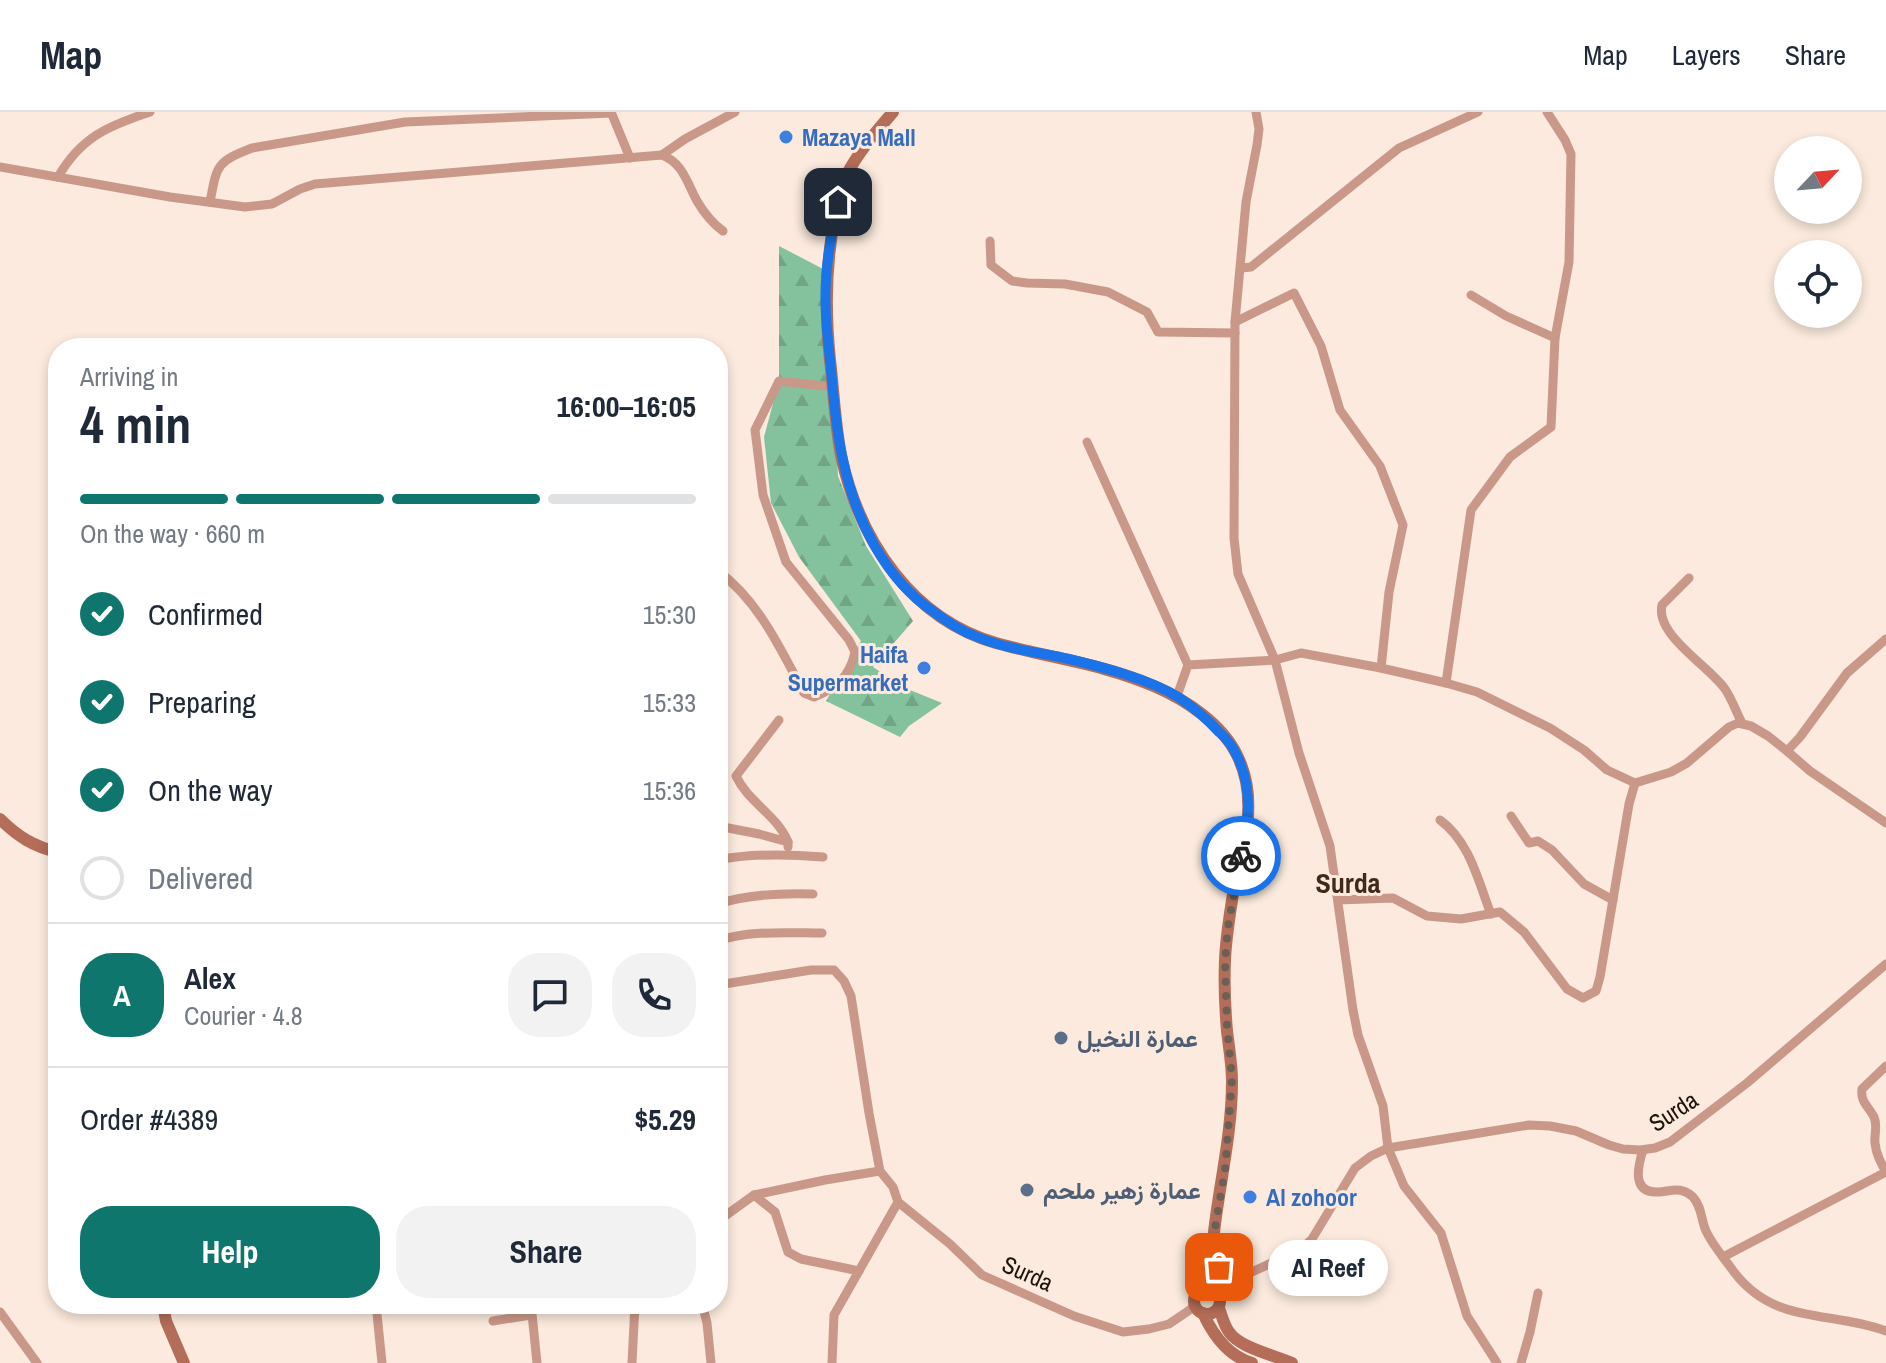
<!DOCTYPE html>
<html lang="en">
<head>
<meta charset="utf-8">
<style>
	:root { --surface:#fff; --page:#f2f2f3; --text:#1f2937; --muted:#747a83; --line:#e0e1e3; --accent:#0f766e }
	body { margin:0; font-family:"Archivo Narrow",Vazirmatn,sans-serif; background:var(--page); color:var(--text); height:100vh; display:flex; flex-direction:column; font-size:30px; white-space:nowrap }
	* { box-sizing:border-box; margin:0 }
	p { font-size:26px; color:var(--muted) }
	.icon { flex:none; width:44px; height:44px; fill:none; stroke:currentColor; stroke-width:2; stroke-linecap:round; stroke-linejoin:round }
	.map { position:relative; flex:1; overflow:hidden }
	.sheet { position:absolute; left:48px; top:226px; width:680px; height:976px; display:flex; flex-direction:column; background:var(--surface); border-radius:32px; box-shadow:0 4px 12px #0003 }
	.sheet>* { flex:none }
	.needle { width:52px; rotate:64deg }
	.controls { position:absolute; left:1774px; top:24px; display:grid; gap:16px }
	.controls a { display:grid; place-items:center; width:88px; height:88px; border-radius:50%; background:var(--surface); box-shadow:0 4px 12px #0003; font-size:40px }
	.pin { position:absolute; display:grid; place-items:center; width:68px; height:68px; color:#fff; margin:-34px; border-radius:16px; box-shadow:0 4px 12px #0006 }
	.courier { position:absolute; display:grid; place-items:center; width:80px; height:80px; margin:-40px; border:6px solid #1a73e8; border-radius:50%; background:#fff; color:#222; box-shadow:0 2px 10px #0007 }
	.bubble { position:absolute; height:56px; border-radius:28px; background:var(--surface); box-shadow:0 4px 12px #0003; font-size:26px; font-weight:700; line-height:56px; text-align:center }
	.headline em { font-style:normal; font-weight:700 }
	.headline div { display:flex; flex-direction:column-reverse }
	.headline { display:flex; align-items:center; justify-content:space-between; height:136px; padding:0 32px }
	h1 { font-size:52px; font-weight:700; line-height:60px }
	.bar { display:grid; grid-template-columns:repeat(4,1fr); gap:12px 8px; align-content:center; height:96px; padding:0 32px }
	.bar i { height:10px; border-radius:6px; background:var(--line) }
	.bar .on { background:var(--accent) }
	.bar p { grid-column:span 4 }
	.line { display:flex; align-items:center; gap:20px; padding:0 32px; border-top:2px solid var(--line) }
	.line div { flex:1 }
	.round { display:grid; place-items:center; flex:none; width:84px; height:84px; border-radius:32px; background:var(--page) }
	ol { padding:0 32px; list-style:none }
	li { display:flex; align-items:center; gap:24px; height:88px }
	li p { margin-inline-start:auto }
	li .icon { padding:8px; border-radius:50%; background:var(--accent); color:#fff; stroke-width:4 }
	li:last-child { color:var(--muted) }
	li i { width:44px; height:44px; border:4px solid var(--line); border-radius:50% }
	.cta { display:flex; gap:16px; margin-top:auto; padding:16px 32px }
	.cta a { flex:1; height:92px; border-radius:32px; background:var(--accent); color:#fff; font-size:32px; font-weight:700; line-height:92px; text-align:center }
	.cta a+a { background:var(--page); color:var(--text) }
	header { display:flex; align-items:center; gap:48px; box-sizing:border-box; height:112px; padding:0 40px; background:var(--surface); border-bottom:2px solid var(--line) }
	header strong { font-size:38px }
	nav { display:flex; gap:44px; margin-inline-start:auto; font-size:28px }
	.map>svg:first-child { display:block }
	.forest { fill:url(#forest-firs) }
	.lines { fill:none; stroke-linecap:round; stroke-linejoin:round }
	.street { stroke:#ca9889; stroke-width:9 }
	.secondary { stroke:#b46d58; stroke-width:12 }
	.done { stroke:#6c6056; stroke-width:8; stroke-dasharray:0 14.4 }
	.route { stroke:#1a73e8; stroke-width:10 }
	.shop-dot { fill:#3f7fe0; stroke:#fbeadd; stroke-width:3 }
	.service-dot { fill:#5c6f8a; stroke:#fbeadd; stroke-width:3 }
	.labels { text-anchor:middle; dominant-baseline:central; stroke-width:6; stroke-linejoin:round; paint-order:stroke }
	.shop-label { font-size:24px; font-weight:bold; fill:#366cbe; stroke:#fbeadd; text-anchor:start }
	.service-label { font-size:24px; font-weight:bold; fill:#4e5e75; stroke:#fbeadd; text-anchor:start }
	.street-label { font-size:24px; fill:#1f160e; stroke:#fbeadd }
	.quarter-label { font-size:28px; font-weight:bold; fill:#402b1a; stroke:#fbeadd }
</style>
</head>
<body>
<header>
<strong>Map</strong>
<nav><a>Map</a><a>Layers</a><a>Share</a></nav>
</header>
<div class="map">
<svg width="1886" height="1251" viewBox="0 0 1886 1251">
	<defs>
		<pattern id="forest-firs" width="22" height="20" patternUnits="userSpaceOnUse" patternTransform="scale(2)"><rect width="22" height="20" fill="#84c19d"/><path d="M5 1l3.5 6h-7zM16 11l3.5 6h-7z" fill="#72a586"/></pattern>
	</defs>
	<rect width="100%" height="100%" fill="#fbeadd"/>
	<path class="forest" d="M779 134 827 159 838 364 866 434 913 509 873 555 905 576 942 591 909 614 900 625 826 589 861 529 799 445 771 391 764 325 779 269Z"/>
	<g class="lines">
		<g class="street">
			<path d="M611 0 630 46"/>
			<path d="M1256 0 1259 17 1257 33 1246 90 1235 210 1234 426 1238 462 1275 548 1299 641 1330 734 1353 898 1358 923 1383 994 1388 1036 1404 1074 1441 1121 1467 1204 1497 1251"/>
			<path d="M662 43 685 27 735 0"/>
			<path d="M0 55 170 85 245 95 272 92 300 77 315 72 662 43C683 51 687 71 697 89 704 101 712 111 723 119"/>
			<path d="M58 65C81 25 108 14 150 0"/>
			<path d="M210 90C217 53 216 50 252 36L405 10 611 1"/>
			<path d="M990 129 991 153 1012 169 1027 171 1065 172 1108 180 1147 200 1158 220 1235 221"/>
			<path d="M1241 156 1251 155 1399 36 1478 0"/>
			<path d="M1471 183 1506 204 1555 226"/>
			<path d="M1235 210 1294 181 1321 234 1340 298 1380 354 1403 413 1389 480 1381 556"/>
			<path d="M1087 330 1188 553"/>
			<path d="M718 459C759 489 781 538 804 581L814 585C837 576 850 564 855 540L849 528 786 450 763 383 755 318 779 269 833 275"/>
			<path d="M1689 466 1662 493C1655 523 1709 554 1725 577 1732 587 1736 600 1742 611"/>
			<path d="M1446 571 1471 398 1510 345 1551 315 1555 226 1569 150 1571 42 1565 28 1547 0"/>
			<path d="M1177 584 1188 553 1275 548 1301 541 1381 556 1446 571 1477 580 1550 616 1584 638 1607 658 1635 671 1671 660 1687 651 1729 615 1738 611 1751 614 1768 624 1787 639 1800 625 1847 561 1886 527"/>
			<path d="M779 608 736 664C748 690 777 703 788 730"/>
			<path d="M1787 639 1810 659 1886 711"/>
			<path d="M1511 704 1529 731 1538 729 1552 738 1584 772 1613 788"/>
			<path d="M1440 708C1470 730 1478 769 1491 802"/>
			<path d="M718 714 759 722 788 730V735"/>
			<path d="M718 748C753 741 788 742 823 745"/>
			<path d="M1338 788 1393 786 1427 804 1461 807 1500 800 1524 820 1567 877 1583 886 1596 879 1600 865 1629 692 1635 671"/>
			<path d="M718 792C748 782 782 781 813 782"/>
			<path d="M718 829C748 818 790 821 822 821"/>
			<path d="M718 873 811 858H834L844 869 851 884 869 1001 880 1059 893 1075 898 1090 950 1132 982 1163 1074 1204 1123 1220 1149 1217 1169 1212 1194 1195"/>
			<path d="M1643 1038C1638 1054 1631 1081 1658 1080 1672 1079 1681 1074 1693 1085 1702 1095 1701 1108 1706 1119 1713 1134 1725 1147 1734 1160 1775 1214 1831 1198 1886 1219"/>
			<path d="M754 1083 775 1100 788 1140 801 1147 859 1159"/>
			<path d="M718 1109 754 1083 825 1068 880 1059"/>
			<path d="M1723 1145 1886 1060C1881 1051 1876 1042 1875 1031 1874 1022 1878 1014 1874 1005 1869 995 1860 990 1862 977L1886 954"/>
			<path d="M1212 1177 1231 1164 1241 1165"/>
			<path d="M1220 1187 1231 1173 1241 1165 1300 1138 1312 1127 1355 1056 1371 1044 1388 1036 1529 1013 1550 1014 1576 1019 1609 1033 1623 1037 1640 1038 1655 1036 1670 1030 1747 971 1886 852"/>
			<path d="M376 1192 382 1251"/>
			<path d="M531 1192 537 1251"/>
			<path d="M702 1192 707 1211 711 1251"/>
			<path d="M0 1200 37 1251"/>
			<path d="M493 1209 531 1203"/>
			<path d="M632 1251 635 1192"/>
			<path d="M832 1251 834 1203 898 1090"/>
			<path d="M1521 1251 1530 1220 1538 1181"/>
		</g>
		<g class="secondary">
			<path d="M893 0C876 20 858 40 846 64 840 76 838 92 835 105 825 153 825 199 830 248 834 281 835 316 842 348 861 430 912 507 996 531 1050 546 1104 552 1156 575 1186 588 1222 612 1237 643 1259 687 1244 732 1234 776 1230 800 1226 824 1225 848 1224 871 1225 896 1227 919 1229 936 1232 953 1232 969 1232 1018 1221 1065 1215 1112 1212 1133 1213 1155 1212 1177"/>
			<path d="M0 707C17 724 34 735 58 740"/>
			<circle cx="1207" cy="1189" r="13"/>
			<path d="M1196 1182 1209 1134"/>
			<path d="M163 1192 166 1209 184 1251"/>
			<path d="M1219 1196C1222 1204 1224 1213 1229 1220 1240 1236 1274 1243 1292 1251"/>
			<path d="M1203 1201C1213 1223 1228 1244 1252 1251"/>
		</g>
	</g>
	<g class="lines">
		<path class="done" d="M1219 1155 1214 1146 1215 1116 1225 1058 1232 967 1227 914 1225 849 1228 815 1241 744"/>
		<path class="route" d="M838 90C833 115 827 142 826 168 824 198 828 228 831 258 834 288 836 319 843 348 855 405 884 467 934 500 946 509 961 519 975 524 1005 537 1038 540 1069 547 1102 555 1149 567 1178 585 1192 594 1207 607 1219 620 1226 626 1233 635 1237 644 1253 676 1249 711 1241 744"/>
	</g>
	<g class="shop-dot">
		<circle cx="786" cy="25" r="8"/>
		<circle cx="924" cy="556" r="8"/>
		<circle cx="1250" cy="1085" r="8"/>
	</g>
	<g class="service-dot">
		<circle cx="1061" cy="926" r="8"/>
		<circle cx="1027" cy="1078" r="8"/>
	</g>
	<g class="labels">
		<g class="shop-label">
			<text x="802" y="25">Mazaya Mall</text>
			<text x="908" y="542" text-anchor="end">Haifa<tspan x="908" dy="28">Supermarket</tspan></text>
			<text x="1266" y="1085">Al zohoor</text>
		</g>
		<g class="service-label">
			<text x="1077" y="926">عمارة النخيل</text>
			<text x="1043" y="1078">عمارة زهير ملحم</text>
		</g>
		<g class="street-label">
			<text transform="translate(1673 999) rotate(-33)">Surda</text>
			<text transform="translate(1028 1161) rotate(24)">Surda</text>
		</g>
		<g class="quarter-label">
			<text x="1348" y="771">Surda</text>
		</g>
	</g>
</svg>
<div class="controls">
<a><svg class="needle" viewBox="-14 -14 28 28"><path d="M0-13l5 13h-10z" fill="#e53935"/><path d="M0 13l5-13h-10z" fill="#747a83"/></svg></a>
<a><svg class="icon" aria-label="locate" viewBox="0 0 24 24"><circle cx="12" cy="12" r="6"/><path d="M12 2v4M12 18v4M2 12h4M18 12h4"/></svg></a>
</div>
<div class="pin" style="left:1219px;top:1155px;background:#ea580c"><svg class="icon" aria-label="bag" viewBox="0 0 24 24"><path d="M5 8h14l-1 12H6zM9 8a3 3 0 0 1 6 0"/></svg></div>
<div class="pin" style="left:838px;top:90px;background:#1f2937"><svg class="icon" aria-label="home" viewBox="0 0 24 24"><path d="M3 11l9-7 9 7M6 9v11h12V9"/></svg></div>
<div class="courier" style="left:1241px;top:744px"><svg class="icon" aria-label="bike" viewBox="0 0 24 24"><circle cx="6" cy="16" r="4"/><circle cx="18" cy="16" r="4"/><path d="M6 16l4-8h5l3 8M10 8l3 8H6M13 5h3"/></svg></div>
<div class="bubble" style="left:1268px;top:1128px;width:120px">Al Reef</div>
<section class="sheet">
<div class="headline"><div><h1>4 min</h1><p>Arriving in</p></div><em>16:00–16:05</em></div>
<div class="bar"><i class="on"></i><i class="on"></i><i class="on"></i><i></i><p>On the way · 660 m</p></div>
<ol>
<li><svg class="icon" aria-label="check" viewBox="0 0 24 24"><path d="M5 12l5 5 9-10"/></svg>Confirmed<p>15:30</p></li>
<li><svg class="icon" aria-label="check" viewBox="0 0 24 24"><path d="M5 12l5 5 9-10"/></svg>Preparing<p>15:33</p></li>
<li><svg class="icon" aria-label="check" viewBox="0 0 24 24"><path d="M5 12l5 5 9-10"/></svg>On the way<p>15:36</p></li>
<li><i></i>Delivered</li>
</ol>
<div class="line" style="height:144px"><b class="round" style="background:var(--accent);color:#fff">A</b><div><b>Alex</b><p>Courier · 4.8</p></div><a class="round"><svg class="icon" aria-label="chat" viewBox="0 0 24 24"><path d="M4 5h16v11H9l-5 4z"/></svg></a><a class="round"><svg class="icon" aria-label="phone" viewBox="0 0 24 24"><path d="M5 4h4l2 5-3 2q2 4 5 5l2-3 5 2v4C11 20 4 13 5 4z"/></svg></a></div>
<div class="line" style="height:104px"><div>Order #4389</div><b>$5.29</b></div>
<div class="cta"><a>Help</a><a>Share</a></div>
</section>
</div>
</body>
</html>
